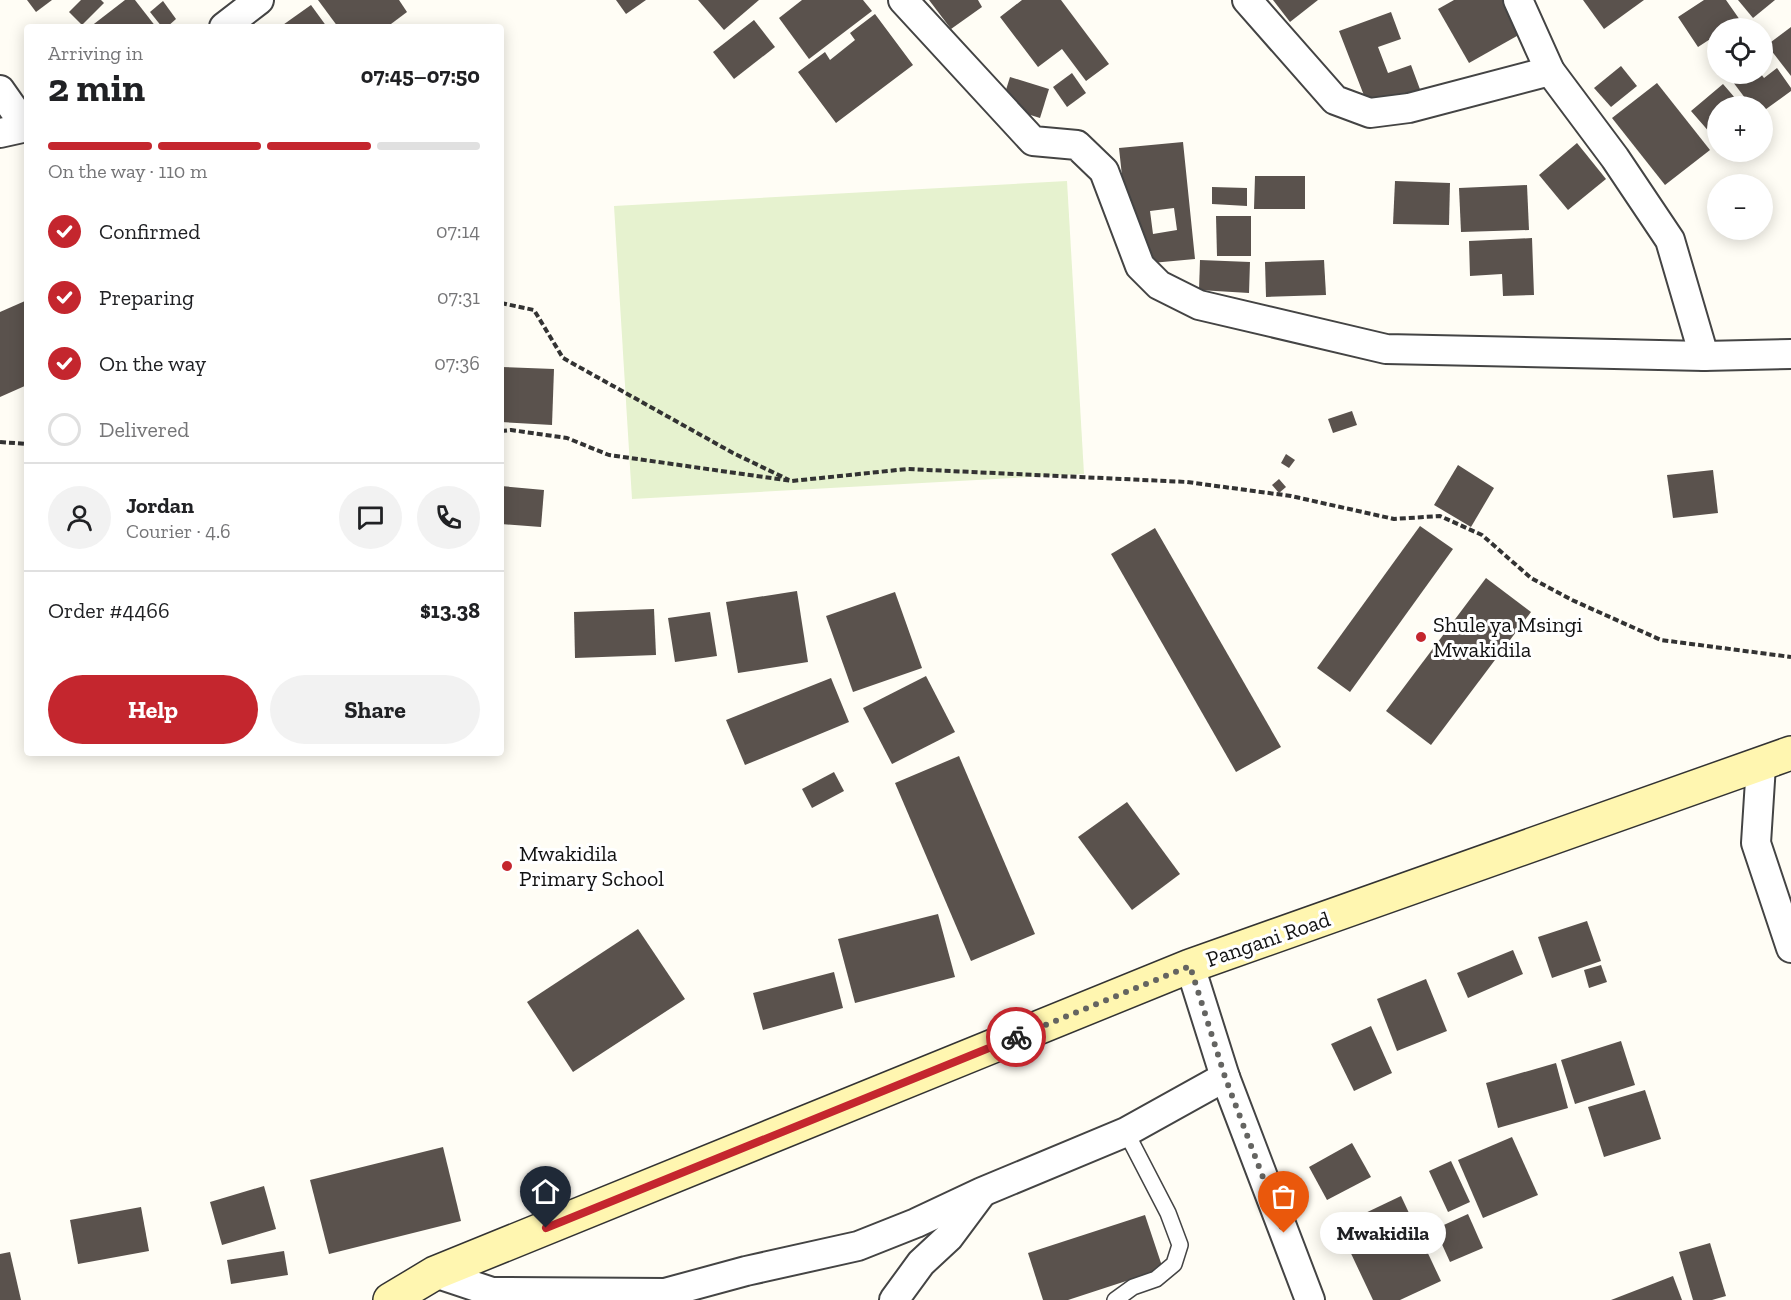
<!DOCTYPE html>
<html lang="en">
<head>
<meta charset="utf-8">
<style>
	:root { --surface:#fff; --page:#f2f2f2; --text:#202124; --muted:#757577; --line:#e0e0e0; --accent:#c4262e }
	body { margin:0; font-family:"Zilla Slab",serif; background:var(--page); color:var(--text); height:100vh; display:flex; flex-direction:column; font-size:22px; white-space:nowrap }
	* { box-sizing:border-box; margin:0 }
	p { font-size:20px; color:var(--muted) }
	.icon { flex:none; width:33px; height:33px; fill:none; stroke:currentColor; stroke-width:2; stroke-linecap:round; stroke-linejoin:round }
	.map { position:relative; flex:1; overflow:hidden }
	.sheet { position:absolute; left:24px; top:24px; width:480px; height:732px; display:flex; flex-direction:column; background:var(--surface); border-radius:6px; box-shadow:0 3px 15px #0003 }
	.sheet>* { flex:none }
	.tools { position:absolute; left:1707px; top:18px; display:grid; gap:12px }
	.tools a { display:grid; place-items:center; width:66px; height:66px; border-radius:50%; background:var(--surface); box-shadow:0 3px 15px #0003; font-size:30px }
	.pin { position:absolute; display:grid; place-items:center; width:51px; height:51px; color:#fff; margin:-62px -26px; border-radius:50% 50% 50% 0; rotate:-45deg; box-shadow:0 0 6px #0007 }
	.pin .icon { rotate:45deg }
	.courier { position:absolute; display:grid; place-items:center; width:60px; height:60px; margin:-30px; border:4px solid #c4262e; border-radius:50%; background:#fff; color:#222; box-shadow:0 2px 8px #0007 }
	.bubble { position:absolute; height:42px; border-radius:21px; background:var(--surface); box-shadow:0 3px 15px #0003; font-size:20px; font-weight:800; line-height:42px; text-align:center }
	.overview em { font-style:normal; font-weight:800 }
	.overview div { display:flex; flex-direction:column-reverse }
	.overview { display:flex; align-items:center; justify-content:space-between; height:102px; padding:0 24px }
	h1 { font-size:39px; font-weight:800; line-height:45px }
	.bar { display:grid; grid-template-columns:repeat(4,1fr); gap:9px 6px; align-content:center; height:72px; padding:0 24px }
	.bar i { height:8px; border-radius:4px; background:var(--line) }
	.bar .on { background:var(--accent) }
	.bar p { grid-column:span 4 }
	.line { display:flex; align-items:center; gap:15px; padding:0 24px; border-top:2px solid var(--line) }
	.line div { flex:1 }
	.round { display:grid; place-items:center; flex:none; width:63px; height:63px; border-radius:32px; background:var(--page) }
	ol { padding:0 24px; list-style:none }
	li { display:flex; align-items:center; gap:18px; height:66px }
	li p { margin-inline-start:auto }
	li .icon { padding:6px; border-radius:50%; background:var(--accent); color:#fff; stroke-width:4 }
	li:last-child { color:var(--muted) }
	li i { width:33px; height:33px; border:3px solid var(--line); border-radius:50% }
	.primary-button { display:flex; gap:12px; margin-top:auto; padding:12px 24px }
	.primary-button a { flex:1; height:69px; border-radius:36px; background:var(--accent); color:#fff; font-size:24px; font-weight:800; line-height:69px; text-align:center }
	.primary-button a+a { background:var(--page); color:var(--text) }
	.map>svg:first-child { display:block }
	.pitch { fill:#e6f2cf }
	.building { fill:#5a524d; fill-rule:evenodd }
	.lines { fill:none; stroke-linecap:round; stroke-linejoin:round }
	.service-casing { stroke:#444; stroke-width:18 }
	.minor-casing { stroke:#444; stroke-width:32 }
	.secondary-casing { stroke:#333; stroke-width:36 }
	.path { stroke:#333; stroke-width:4; stroke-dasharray:6 3; stroke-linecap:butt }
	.service { stroke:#fff; stroke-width:15 }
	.minor { stroke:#fff; stroke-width:28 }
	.secondary { stroke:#fff6b0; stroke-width:33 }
	.done { stroke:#646461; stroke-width:6; stroke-dasharray:0 10.8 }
	.route { stroke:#c4262e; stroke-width:8 }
	.poi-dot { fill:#c4262e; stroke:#fff; stroke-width:2 }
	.labels { text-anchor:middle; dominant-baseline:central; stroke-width:6; stroke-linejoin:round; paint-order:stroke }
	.poi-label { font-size:22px; fill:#111; stroke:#fff; text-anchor:start }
	.street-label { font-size:22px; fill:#111; stroke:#fff }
</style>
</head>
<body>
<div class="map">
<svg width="1791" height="1300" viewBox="0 0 1791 1300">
	<rect width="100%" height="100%" fill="#fffdf5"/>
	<path class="pitch" d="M1067 181 1084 474 632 499 614 206Z"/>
	<g class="building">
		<path d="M27 0H52L36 12Z"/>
		<path d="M81 0H101L104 3 82 25 69 12Z"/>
		<path d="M125 0H135L156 27H90Z"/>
		<path d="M318 0H399L407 12 387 27H338Z"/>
		<path d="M616 0H646L626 14Z"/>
		<path d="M698 0H759L724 30Z"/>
		<path d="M802 0H863L872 11 809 59 779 18Z"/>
		<path d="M929 0H978L982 7 951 29Z"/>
		<path d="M1022 0H1061L1109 64 1086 81 1062 49 1038 67 1000 17Z"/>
		<path d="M1273 0H1318L1290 22Z"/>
		<path d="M1454 0H1506L1524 32 1469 63 1438 9Z"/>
		<path d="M1583 0H1644L1604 29Z"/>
		<path d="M1704 0H1726L1740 20 1727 28H1718V34L1698 47 1678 17Z"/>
		<path d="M1738 0H1775L1753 18Z"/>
		<path d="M163 1 176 19 167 27H162L150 12Z"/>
		<path d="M311 5 327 27H280Z"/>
		<path d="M1391 12 1401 39 1378 47 1388 73 1411 65 1421 92 1370 111 1339 31Z"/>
		<path d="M875 14 913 65 836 123 798 72 825 52 830 60 855 40 850 33Z"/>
		<path d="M754 20 775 47 734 79 713 52Z"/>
		<path d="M1791 27V76L1767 45Z"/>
		<path d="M1621 66 1637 86 1611 107 1594 88Z"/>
		<path d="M1777 68 1791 88V91L1762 112V106H1751L1727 74H1761L1764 78Z"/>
		<path d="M1072 73 1086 93 1067 107 1053 87Z"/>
		<path d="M1010 77 1049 89 1040 118 1001 106Z"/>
		<path d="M1657 83 1710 150 1665 185 1612 118Z"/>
		<path d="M1723 84 1742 106H1718V142L1691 111Z"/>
		<path d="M1183 142 1195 259 1130 265 1134 215 1133 204H1125L1119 148ZM1174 208 1177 230 1153 234 1150 211Z"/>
		<path d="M1577 143 1606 179 1568 210 1539 175Z"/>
		<path d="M1255 176H1305V209H1254Z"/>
		<path d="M1395 181 1450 183 1449 225 1393 224Z"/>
		<path d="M1527 185 1529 230 1461 232 1459 188Z"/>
		<path d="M1212 187 1247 188V206L1212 204Z"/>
		<path d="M1216 216H1251V256H1217Z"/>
		<path d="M1532 238 1534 295 1503 296 1502 274 1470 276 1469 241Z"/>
		<path d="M1200 260 1250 262 1249 293 1199 290Z"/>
		<path d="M1324 260 1326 295 1266 297 1265 262Z"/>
		<path d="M25 301 27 305V385L0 397V312Z"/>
		<path d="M501 367 554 369 552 425 501 422Z"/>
		<path d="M1352 411 1357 425 1333 433 1328 419Z"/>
		<path d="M1286 454 1295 460 1289 468 1281 463Z"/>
		<path d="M1458 465 1494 488 1471 527 1434 505Z"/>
		<path d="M1713 470 1718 513 1673 518 1667 475Z"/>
		<path d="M1279 479 1286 487 1279 493 1272 485Z"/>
		<path d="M501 486 544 490 541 527 501 524Z"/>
		<path d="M1420 526 1453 549 1350 692 1317 668Z"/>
		<path d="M1155 528 1281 747 1236 772 1111 554Z"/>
		<path d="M1486 578 1531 612 1431 745 1386 711Z"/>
		<path d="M797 591 808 662 738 673 726 602Z"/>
		<path d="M895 592 922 668 853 692 826 616Z"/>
		<path d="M654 609 656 655 575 658 574 612Z"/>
		<path d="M710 612 717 656 675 662 668 618Z"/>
		<path d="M926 676 955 732 892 764 863 708Z"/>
		<path d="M831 678 849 722 745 765 726 720Z"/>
		<path d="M959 756 1035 934 971 961 895 783Z"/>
		<path d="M834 772 844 791 812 808 802 789Z"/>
		<path d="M1127 802 1180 874 1132 910 1078 837Z"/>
		<path d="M938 914 955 977 855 1003 838 939Z"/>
		<path d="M1587 921 1601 961 1552 978 1538 937Z"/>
		<path d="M638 929 685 999 573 1072 527 1002Z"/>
		<path d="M1513 950 1523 974 1468 998 1457 973Z"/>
		<path d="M1601 965 1607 982 1589 988 1584 970Z"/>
		<path d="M834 972 843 1008 763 1030 753 993Z"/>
		<path d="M1426 979 1447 1031 1397 1051 1377 999Z"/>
		<path d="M1371 1026 1392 1073 1354 1091 1331 1044Z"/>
		<path d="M1621 1041 1635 1085 1575 1104 1561 1060Z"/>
		<path d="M1556 1063 1568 1108 1498 1128 1486 1083Z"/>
		<path d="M1645 1090 1661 1139 1604 1157 1588 1107Z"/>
		<path d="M1512 1137 1538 1195 1483 1218 1458 1160Z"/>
		<path d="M1352 1143 1371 1177 1327 1200 1309 1167Z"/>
		<path d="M443 1147 461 1221 329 1254 310 1180Z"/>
		<path d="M1451 1161 1470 1202 1448 1212 1429 1171Z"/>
		<path d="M264 1186 276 1229 222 1245 210 1202Z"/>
		<path d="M1401 1196 1441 1281 1400 1300H1373L1338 1226Z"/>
		<path d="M141 1207 149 1251 78 1264 70 1220Z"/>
		<path d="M1468 1214 1483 1248 1450 1262 1435 1229Z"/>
		<path d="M1145 1215 1163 1269 1068 1300H1043L1028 1253Z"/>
		<path d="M1710 1243 1726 1296 1712 1300H1693L1679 1252Z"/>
		<path d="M284 1251 288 1275 231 1284 227 1260Z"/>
		<path d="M10 1252 21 1300H0V1254Z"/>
		<path d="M1673 1276 1682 1300H1611Z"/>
	</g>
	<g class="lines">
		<g class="service-casing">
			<path id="service" d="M1115 1300 1133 1287 1156 1279 1174 1264 1180 1245 1168 1213 1126 1132"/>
		</g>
		<g class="minor-casing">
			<g id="minor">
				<path d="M903 0 1033 141 1077 145 1104 171 1140 266 1159 285 1199 305 1386 349 1704 356 1791 354"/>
				<path d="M1247 0 1335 100 1370 113 1409 108 1550 71"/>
				<path d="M1518 0 1550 71 1615 158 1670 240 1704 356"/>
				<path d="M224 27 259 0"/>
				<path d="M0 90 26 127"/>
				<path d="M0 133 27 127"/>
				<path d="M1761 765 1756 843 1791 948"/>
				<path d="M1190 966 1225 1077 1310 1300"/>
				<path d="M435 1273 492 1292 665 1293 746 1271 858 1246 916 1223 982 1192 1126 1132 1225 1077"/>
				<path d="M894 1300 921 1263 949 1237 981 1194"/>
			</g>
		</g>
		<g class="secondary-casing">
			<path id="secondary" d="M390 1300 435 1273 1190 966 1791 753"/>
		</g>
		<g class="path">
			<path d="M501 303 534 310 563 358 733 453 789 480"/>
			<path d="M501 431 511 430 567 438 609 455 792 481 907 469 1187 482 1291 496 1394 519 1440 516 1482 535 1531 578 1572 600 1661 640 1791 657"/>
			<path d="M0 442 27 444"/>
		</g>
		<use href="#service" class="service"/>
		<use href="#minor" class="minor"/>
		<use href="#secondary" class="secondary"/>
	</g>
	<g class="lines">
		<path class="done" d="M1016 1037 1190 966 1225 1077 1284 1233"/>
		<path class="route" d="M546 1228 1016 1037"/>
	</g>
	<g class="poi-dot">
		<circle cx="1421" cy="637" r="6"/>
		<circle cx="507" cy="866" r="6"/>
	</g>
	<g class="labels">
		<g class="poi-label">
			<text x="1433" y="624">Shule ya Msingi<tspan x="1433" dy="25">Mwakidila</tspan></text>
			<text x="519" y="853">Mwakidila<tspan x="519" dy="25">Primary School</tspan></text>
		</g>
		<g class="street-label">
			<text transform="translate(1268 939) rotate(-19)">Pangani Road</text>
		</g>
	</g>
</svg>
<div class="tools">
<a><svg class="icon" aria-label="locate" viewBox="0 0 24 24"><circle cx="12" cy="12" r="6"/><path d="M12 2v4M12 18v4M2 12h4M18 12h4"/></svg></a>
<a>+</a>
<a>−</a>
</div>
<div class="pin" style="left:1284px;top:1233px;background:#ea580c"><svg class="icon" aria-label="bag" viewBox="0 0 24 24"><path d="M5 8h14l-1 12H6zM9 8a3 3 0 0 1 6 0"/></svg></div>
<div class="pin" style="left:546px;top:1228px;background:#1f2937"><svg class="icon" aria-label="home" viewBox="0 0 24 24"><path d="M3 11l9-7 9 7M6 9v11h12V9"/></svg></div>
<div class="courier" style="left:1016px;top:1037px"><svg class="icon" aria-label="bike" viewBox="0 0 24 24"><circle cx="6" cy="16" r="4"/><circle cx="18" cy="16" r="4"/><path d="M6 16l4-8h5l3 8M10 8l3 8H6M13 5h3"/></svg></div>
<div class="bubble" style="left:1320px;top:1212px;width:126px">Mwakidila</div>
<section class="sheet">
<div class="overview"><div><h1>2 min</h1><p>Arriving in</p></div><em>07:45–07:50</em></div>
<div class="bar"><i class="on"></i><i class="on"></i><i class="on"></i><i></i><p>On the way · 110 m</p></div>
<ol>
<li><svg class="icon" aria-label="check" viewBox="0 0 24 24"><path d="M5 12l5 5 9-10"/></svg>Confirmed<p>07:14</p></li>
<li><svg class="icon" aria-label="check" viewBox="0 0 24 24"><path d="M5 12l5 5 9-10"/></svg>Preparing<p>07:31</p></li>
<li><svg class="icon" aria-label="check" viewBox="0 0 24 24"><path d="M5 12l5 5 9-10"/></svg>On the way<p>07:36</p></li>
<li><i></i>Delivered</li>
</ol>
<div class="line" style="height:108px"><a class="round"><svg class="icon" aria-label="person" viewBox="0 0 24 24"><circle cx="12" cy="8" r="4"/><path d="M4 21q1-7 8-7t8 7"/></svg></a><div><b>Jordan</b><p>Courier · 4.6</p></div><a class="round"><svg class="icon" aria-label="chat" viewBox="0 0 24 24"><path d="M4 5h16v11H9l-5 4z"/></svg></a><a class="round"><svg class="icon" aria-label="phone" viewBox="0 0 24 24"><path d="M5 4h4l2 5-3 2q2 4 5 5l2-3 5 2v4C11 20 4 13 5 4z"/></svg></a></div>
<div class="line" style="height:78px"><div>Order #4466</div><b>$13.38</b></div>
<div class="primary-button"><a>Help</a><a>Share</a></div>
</section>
</div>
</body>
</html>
